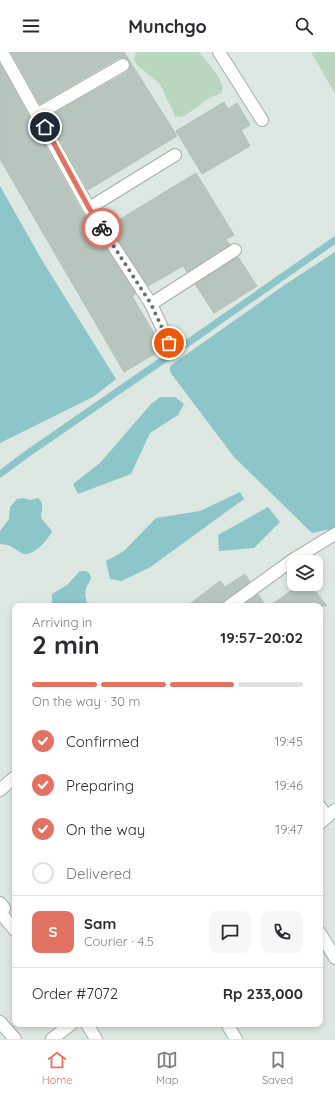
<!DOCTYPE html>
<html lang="en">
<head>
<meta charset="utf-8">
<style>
	:root { --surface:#fff; --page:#f7f7f7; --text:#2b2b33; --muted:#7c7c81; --line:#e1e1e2; --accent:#e27362 }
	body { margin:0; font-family:Quicksand,sans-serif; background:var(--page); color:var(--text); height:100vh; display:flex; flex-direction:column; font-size:15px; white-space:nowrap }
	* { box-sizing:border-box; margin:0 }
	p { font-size:13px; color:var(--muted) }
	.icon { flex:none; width:22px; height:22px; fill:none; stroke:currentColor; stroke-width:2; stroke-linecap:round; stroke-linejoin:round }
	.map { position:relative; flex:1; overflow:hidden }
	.panel { position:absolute; left:12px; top:551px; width:311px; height:424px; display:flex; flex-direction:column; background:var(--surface); border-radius:8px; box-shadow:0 2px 6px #0003 }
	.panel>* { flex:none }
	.fabs { position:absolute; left:287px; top:503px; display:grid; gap:8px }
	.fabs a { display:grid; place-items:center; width:36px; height:36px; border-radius:8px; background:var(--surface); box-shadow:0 2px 6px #0003; font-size:20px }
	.pin { position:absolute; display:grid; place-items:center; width:34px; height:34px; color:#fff; margin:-17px; border:2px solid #fff; border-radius:50%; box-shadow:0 1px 4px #0007 }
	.courier { position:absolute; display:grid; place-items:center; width:40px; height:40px; margin:-20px; border:3px solid #e27362; border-radius:50%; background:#fff; color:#222; box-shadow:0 1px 5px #0007 }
	.overview em { font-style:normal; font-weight:700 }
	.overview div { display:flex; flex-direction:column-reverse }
	.overview { display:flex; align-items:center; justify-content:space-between; height:68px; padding:0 20px }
	h1 { font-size:26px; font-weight:700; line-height:30px }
	.bar { display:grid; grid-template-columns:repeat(4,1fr); gap:6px 4px; align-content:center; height:48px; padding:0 20px }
	.bar i { height:5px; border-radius:3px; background:var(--line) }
	.bar .current { background:var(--accent) }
	.bar p { grid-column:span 4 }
	.line { display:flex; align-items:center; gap:10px; padding:0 20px; border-top:1px solid var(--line) }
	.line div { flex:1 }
	.round { display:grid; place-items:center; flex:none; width:42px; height:42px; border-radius:8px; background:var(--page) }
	ol { padding:0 20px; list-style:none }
	li { display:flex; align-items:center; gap:12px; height:44px }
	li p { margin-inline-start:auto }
	li .icon { padding:4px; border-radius:50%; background:var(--accent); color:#fff; stroke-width:4 }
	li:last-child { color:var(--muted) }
	li i { width:22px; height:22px; border:2px solid var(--line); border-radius:50% }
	header { display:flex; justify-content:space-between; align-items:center; height:52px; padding:0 20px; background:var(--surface); font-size:18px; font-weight:700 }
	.tabs { display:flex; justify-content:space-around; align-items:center; height:56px; border-top:1px solid var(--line); background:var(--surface); font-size:11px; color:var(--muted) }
	.tabs a { display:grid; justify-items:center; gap:2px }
	.tabs .current { color:var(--accent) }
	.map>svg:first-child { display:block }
	.green { fill:#b9d7be }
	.water { fill:#8cc6c8 }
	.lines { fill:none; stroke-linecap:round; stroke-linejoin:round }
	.stream { stroke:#8cc6c8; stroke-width:7 }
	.building { fill:#b7c5be; stroke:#b2c1b9 }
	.minor-casing { stroke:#a2afa9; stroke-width:14 }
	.minor { stroke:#fff; stroke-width:12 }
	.done { stroke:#64746d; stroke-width:4; stroke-dasharray:0 7.2 }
	.route { stroke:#e27362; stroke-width:5 }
</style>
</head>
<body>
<header><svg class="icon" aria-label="menu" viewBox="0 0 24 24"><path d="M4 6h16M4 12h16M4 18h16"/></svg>Munchgo<svg class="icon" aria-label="search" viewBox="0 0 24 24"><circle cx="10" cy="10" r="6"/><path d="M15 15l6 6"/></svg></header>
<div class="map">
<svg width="335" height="987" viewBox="0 0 335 987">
	<rect width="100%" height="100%" fill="#dee8e3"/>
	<g class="green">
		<path d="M136 0H199L219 25 223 36 221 41 209 46 186 63 181 65 175 64 160 32 137 13 134 8Z"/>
		<path d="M311 0H335V42Z"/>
	</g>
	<g class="water">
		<path d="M0 134 43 210 116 327 93 345 0 391Z"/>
		<path d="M335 200V476L312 481 234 405 170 320V314L286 232Z"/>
		<path d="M160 345H175L184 352 178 363 150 381 131 422 78 442 73 432 100 411 151 352Z"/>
		<path d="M240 440 244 447 149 516 121 529 110 527 106 509 124 499 156 466 200 459Z"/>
		<path d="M23 446 30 448 38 446C45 452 41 458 41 466L52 479C48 488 34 504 23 502 19 500 16 497 12 495 9 493 4 492 0 492V479L9 467 10 455 17 447Z"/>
		<path d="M268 455 280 470 254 496 219 499 218 483Z"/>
		<path d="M80 519H86L90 522 91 527C84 538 84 541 88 554H52V542L67 533Z"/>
	</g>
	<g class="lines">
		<path class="stream" d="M0 422 27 402 192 288 335 188"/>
	</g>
	<g class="building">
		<path d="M11 0H124L177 84 88 138 47 65 127 20 130 16V10L126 6H119L40 52Z"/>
		<path d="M0 12 82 160 136 242 132 244 163 297 124 320 0 107Z"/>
		<path d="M224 50 228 57 237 51 250 73 241 78 250 94 202 122 176 79Z"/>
		<path d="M196 121 234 183 226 187 230 193 187 220 183 214 148 234 109 174Z"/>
		<path d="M238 205 257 234 214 261 195 232Z"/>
		<path d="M245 522 250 530 225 548 222 554H187L220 529 225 535Z"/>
		<path d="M300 532H310L327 554H270Z"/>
		<path d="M258 542 266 554H242Z"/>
	</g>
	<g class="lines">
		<g class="minor-casing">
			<g id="minor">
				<path d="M2 0 89 156 151 252 169 291"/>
				<path d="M219 0 262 68"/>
				<path d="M38 62 123 13"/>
				<path d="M89 156 175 103"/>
				<path d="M151 252 235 198"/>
				<path d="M229 554 294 507 335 482"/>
				<path d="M0 738 15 725"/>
				<path d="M320 755 327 765"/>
				<path d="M320 771 335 758"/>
				<path d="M0 851 4 856 2 863 15 878"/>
				<path d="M320 881 335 906"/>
				<path d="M0 970 15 987"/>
				<path d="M87 972 96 987"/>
				<path d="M227 972 236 987"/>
				<path d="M52 987 71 972"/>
			</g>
		</g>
		<use href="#minor" class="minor"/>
	</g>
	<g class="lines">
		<path class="done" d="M102 176 151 252 169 291"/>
		<path class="route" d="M45 75 89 156 102 176"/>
	</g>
</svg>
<div class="fabs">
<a><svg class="icon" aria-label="layers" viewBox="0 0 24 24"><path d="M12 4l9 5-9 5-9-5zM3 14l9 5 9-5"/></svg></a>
</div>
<div class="pin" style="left:169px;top:291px;background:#ea580c"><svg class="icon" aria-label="bag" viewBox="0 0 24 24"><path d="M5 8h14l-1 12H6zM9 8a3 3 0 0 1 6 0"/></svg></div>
<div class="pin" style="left:45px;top:75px;background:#1f2937"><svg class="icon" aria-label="home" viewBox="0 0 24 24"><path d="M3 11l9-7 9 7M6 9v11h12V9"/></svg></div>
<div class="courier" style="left:102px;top:176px"><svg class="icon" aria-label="bike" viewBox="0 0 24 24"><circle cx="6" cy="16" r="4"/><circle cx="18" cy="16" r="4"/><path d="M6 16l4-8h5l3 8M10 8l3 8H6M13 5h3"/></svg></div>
<section class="panel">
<div class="overview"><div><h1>2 min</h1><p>Arriving in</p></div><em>19:57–20:02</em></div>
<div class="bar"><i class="current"></i><i class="current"></i><i class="current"></i><i></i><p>On the way · 30 m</p></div>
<ol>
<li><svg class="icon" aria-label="check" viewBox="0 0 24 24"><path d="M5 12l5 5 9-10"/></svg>Confirmed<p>19:45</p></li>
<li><svg class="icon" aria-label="check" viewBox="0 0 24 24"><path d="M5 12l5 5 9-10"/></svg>Preparing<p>19:46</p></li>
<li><svg class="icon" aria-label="check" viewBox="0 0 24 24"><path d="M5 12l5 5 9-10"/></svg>On the way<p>19:47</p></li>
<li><i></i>Delivered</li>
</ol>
<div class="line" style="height:72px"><b class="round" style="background:var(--accent);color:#fff">S</b><div><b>Sam</b><p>Courier · 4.5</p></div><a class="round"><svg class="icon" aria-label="chat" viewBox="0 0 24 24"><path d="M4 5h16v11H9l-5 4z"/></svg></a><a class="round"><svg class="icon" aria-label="phone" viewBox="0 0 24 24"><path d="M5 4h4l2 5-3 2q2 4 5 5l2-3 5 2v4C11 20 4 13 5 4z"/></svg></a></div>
<div class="line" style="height:52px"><div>Order #7072</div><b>Rp 233,000</b></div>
</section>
</div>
<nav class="tabs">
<a class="current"><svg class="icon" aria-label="home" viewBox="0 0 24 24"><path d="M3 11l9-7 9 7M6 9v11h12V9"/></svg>Home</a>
<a><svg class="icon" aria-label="map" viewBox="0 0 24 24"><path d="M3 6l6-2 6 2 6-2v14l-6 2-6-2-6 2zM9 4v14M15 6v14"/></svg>Map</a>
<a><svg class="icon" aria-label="saved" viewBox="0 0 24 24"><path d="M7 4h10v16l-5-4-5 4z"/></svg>Saved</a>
</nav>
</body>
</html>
